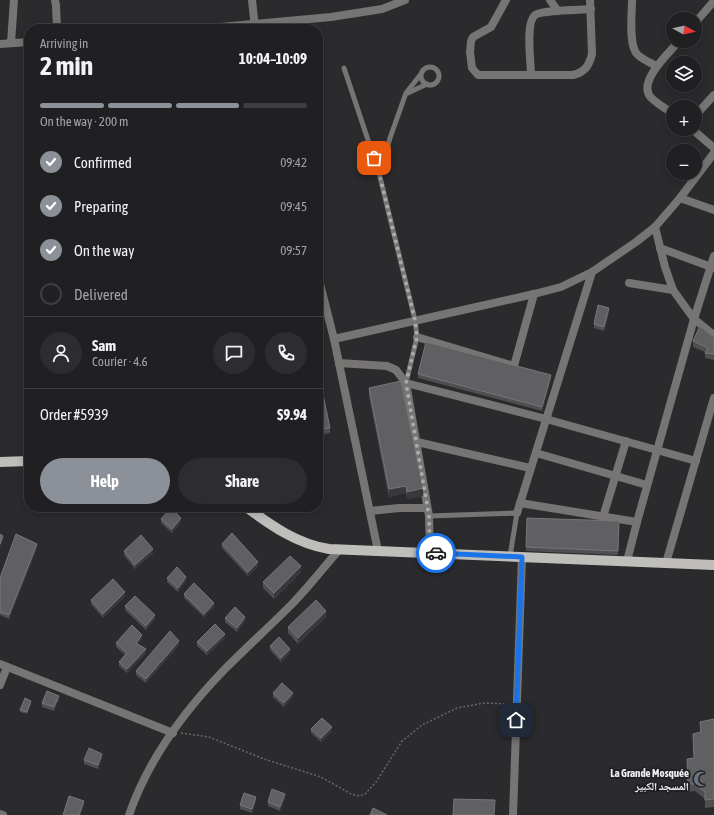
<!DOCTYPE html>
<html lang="en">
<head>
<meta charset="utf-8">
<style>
	:root { --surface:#202022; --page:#2d2d2f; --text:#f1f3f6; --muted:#a2a3a5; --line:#3d3e40; --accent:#8c9099 }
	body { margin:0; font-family:"Asap Condensed","Noto Naskh Arabic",sans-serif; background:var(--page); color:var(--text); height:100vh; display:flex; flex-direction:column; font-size:15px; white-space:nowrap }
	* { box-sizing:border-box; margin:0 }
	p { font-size:13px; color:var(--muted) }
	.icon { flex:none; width:22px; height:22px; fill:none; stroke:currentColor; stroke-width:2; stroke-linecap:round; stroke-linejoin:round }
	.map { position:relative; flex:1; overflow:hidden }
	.details { position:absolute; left:24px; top:24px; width:299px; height:488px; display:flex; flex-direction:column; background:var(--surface); border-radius:16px; box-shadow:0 2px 10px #0003,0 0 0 1px var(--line) }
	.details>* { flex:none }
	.needle { width:26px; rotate:98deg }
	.tools { position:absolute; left:666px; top:12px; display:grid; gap:8px }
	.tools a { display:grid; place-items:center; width:36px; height:36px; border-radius:50%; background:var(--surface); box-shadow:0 2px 10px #0003,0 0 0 1px var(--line); font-size:20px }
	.pin { position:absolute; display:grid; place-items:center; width:34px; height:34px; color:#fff; margin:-17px; border-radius:8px; box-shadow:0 2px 6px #0006 }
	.courier { position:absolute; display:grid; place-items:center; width:40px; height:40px; margin:-20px; border:3px solid #1a73e8; border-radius:50%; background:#fff; color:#222; box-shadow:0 1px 5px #0007 }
	.overview em { font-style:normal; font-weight:700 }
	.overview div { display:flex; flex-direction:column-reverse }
	.overview { display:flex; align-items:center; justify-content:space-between; height:68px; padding:0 16px }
	h1 { font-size:26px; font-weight:700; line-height:30px }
	.bar { display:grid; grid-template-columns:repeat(4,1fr); gap:6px 4px; align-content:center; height:48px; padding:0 16px }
	.bar i { height:5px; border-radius:3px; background:var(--line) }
	.bar .on { background:var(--accent) }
	.bar p { grid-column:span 4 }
	.line { display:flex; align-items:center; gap:10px; padding:0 16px; border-top:1px solid var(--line) }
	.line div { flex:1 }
	.round { display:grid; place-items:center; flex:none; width:42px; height:42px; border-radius:21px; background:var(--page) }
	ol { padding:0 16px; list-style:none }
	li { display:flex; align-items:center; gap:12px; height:44px }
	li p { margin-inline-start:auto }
	li .icon { padding:4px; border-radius:50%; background:var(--accent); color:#fff; stroke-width:4 }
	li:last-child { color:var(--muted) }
	li i { width:22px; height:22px; border:2px solid var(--line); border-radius:50% }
	.primary-button { display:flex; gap:8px; margin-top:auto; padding:8px 16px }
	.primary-button a { flex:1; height:46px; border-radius:24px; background:var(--accent); color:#fff; font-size:16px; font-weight:700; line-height:46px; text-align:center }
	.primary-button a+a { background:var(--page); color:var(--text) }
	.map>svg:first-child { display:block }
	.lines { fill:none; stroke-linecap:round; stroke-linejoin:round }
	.path { stroke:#67686a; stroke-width:1.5; stroke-dasharray:2 2; stroke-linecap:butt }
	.lane { stroke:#767573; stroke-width:5 }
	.street { stroke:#767573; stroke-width:8 }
	.primary { stroke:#c0bebb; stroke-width:10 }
	.wall { fill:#4f4f52 }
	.shaded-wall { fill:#39393c }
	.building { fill:#606063; stroke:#77777a }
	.done { stroke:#aaabad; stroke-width:4; stroke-dasharray:0 7.2 }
	.route { stroke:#1a73e8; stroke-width:5 }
	.labels { text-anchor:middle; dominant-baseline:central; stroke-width:4; stroke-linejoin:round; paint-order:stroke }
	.poi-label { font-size:11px; font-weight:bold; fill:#eff0f2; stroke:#212224; text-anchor:end }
</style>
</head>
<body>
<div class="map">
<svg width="714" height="815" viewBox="0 0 714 815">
	<rect width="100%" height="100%" fill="#2b2b2e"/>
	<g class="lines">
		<path class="path" d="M181 733 209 737 264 759 321 777 351 794 359 796 365 794 376 782 402 741 422 725 457 708 484 703 509 704"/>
		<g class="lane">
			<circle cx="430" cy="76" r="9"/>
			<path d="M344 68 379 173 415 320 417 337 406 383"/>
			<path d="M408 93 427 84"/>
			<path d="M380 172 390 138 406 93 421 74"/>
			<path d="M429 516 517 513 510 556"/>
		</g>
		<g class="street">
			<path d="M55 0 56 5 57 29"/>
			<path d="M252 0 255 28"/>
			<path d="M506 0 491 27 473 37 471 41 470 52 472 68 478 75H573C585 72 589 66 592 54L590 0"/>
			<path d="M550 0 558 11"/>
			<path d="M632 0C632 13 628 47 638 55 643 60 651 63 657 66"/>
			<path d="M695 23 714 1"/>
			<path d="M197 29 331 17 382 9 405 0"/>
			<path d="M11 43 14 0"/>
			<path d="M0 44 29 42"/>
			<path d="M531 75C531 62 525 23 535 15 541 10 581 10 591 9"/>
			<path d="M673 114C667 109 652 101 649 95 640 79 669 53 679 41"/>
			<path d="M695 116 714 95"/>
			<path d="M692 129 714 148"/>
			<path d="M680 198 714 210"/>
			<path d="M655 227 665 267 673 290 694 319 714 335"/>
			<path d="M660 248 714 268"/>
			<path d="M318 276 334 339 378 551"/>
			<path d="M629 283 673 290"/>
			<path d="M417 337 514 366 534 294"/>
			<path d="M334 339 534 294 561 287 592 272 636 242 655 227 680 198 714 153"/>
			<path d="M339 363 387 366 396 370 406 383 429 516 430 553"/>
			<path d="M406 383 546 419 696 461"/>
			<path d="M417 442 530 468"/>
			<path d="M536 453 647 485"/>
			<path d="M520 503 637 522"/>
			<path d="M370 511 399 508H427"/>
			<path d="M517 513 592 272"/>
			<path d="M603 517 626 441"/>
			<path d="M627 561 637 522 694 319 714 256"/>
			<path d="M666 563 714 398"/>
			<path d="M0 664 173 733"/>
			<path d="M0 685 7 667"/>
			<path d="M0 814 3 815"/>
			<path d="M129 815C148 760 185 710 225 669 247 647 269 627 291 605 308 588 323 568 339 550"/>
			<path d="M513 815 522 557"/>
		</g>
		<g class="primary">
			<path d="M0 462 29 461"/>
			<path d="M246 507C272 526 297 544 329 549L714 565"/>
		</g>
	</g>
	<g class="wall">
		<path d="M609 312 604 331 594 328V324Z"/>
		<path d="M714 337V360L705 358V352L693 347V341Z"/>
		<path d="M418 374 551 379 542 411 418 378Z"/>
		<path d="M321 385 330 428V433L321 435 320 432H318Z"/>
		<path d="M369 388 423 496 407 499 406 493 389 497 369 396Z"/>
		<path d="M161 519 181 522 172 533 161 523Z"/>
		<path d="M619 521 618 555 526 551V547Z"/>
		<path d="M222 544 258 566 248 576 222 548Z"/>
		<path d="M37 548 9 619 0 615V578Z"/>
		<path d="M124 551 153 553 135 569 124 555Z"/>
		<path d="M301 572 274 599 263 588V582Z"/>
		<path d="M167 578 186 581 178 592 167 582Z"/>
		<path d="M184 594 214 607 204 617 184 598Z"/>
		<path d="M125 596 103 618 91 604V600Z"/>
		<path d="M125 606 155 619 146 630 125 610Z"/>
		<path d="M326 617 298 644 288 633V627Z"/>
		<path d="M225 618 245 621 237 632 225 622Z"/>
		<path d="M225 638 207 655 197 646V642Z"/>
		<path d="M142 639 138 644 146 653 127 673 119 666V662L125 655 116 647V643Z"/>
		<path d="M179 645 146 683 136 675V671Z"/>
		<path d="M270 646 290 653 281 662 270 650Z"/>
		<path d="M273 693 293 697 284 707 273 697Z"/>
		<path d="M59 699 54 711 42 707V703Z"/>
		<path d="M31 703 27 714 20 712V710Z"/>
		<path d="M714 719V807L705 808V799L695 791 688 792 687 767 694 758 693 734 700 732V722Z"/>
		<path d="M311 729 332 731 321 742 311 733Z"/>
		<path d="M102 758 98 769 84 764V760Z"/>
		<path d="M285 798 280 811 268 806V802Z"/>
		<path d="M256 801 252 813 240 809V805Z"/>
	</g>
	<g class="shaded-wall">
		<path d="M609 308V312L604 331V327Z"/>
		<path d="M551 375V379L542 411V407Z"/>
		<rect x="318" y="426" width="2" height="6"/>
		<path d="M406 486V493L389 497V489Z"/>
		<path d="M423 488V496L407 499V492Z"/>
		<path d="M181 518V522L172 533V529Z"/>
		<path d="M3 536V540L0 548V544Z"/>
		<path d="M37 544V548L9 619V615Z"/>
		<path d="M153 549V553L135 569V565Z"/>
		<path d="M258 562V566L248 576V572Z"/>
		<path d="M301 566V572L274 599V593Z"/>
		<path d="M186 577V581L178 592V588Z"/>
		<path d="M125 592V596L103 618V614Z"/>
		<path d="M214 603V607L204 617V614Z"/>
		<path d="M326 611V617L298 644V638Z"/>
		<path d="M155 615V619L146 630V626Z"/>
		<path d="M245 617V621L237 632V628Z"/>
		<path d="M225 634V638L207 655V651Z"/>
		<path d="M142 635V639L136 646V643Z"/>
		<path d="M179 641V645L146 683V679Z"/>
		<path d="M146 649V653L127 673V669Z"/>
		<path d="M290 649V653L281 662V658Z"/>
		<path d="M293 693V697L284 707V703Z"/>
		<path d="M59 696V699L54 711V707Z"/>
		<path d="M332 727V731L321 742V738Z"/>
		<path d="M102 754V758L98 769V765Z"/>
		<path d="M285 794V798L280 811V807Z"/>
		<path d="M256 797V801L252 813V809Z"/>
		<path d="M84 801V805L81 815H79Z"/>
	</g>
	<g class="building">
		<path d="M598 305 609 308 604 327 594 324Z"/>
		<path d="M700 326 714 337V354L705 353 708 348 693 341Z"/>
		<path d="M426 342 551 375 542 407 418 374Z"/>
		<path d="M318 375H320L321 385 330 428 321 429 320 426H318Z"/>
		<path d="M401 381 423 488 407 492 406 486 389 489 369 388Z"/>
		<path d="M171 508 181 518 172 529 161 519Z"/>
		<path d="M527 518 619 521 618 551 526 547Z"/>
		<path d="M232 533 258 562 248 572 222 544Z"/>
		<path d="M0 534 3 536 0 544Z"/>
		<path d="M16 534 37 544 9 615 0 612V578Z"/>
		<path d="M141 535 153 549 135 565 124 551Z"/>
		<path d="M290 556 301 566 274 593 263 582Z"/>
		<path d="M177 567 186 577 178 588 167 578Z"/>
		<path d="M113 579 125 592 103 614 91 600Z"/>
		<path d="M194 583 214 603 204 614 184 594Z"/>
		<path d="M135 596 155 615 146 626 125 606Z"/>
		<path d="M316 600 326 611 298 638 288 627Z"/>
		<path d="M235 607 245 617 237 628 225 618Z"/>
		<path d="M215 624 225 634 207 651 197 642Z"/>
		<path d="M132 625 142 635 136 643 146 649 127 669 119 662 127 653 116 643Z"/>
		<path d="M170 631 179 641 146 679 136 671Z"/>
		<path d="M279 637 290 649 281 658 270 646Z"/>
		<path d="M282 683 293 693 284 703 273 693Z"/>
		<path d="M47 691 59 696 54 707 42 703Z"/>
		<path d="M25 698 31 701 27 712 20 710Z"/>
		<path d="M322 718 332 727 321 738 311 729Z"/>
		<path d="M714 719V799L705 800V792L695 784H688L687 759 694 758 693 734 701 732 700 722Z"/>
		<path d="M89 748 102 754 98 765 84 760Z"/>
		<path d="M272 789 285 794 280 807 268 802Z"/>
		<path d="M244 793 256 797 252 809 240 805Z"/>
		<path d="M69 796 84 801 79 815H63Z"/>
		<path d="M454 799 495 800 494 815H453Z"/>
		<path d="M373 808 387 815H370Z"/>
	</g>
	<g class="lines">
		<path class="done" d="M374 158 379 173 415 320 417 337 406 383 429 516 430 553H436"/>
		<path class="route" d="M436 553 522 557 516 720"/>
	</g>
	<defs>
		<g id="mosque-bare" transform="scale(1.2)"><path d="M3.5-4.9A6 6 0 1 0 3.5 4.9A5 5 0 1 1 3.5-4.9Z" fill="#6b7280" stroke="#212224" stroke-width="2.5" paint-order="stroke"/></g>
	</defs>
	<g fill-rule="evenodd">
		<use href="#mosque-bare" x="701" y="779"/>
	</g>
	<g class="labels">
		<g class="poi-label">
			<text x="689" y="773">La Grande Mosquée<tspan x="689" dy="13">المسجد الكبير</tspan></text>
		</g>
	</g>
</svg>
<div class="tools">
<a><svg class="needle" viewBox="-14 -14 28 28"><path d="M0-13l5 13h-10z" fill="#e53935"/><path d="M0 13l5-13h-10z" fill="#a2a3a5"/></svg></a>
<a><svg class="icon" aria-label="layers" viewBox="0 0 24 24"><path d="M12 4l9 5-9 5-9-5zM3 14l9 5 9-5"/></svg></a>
<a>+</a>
<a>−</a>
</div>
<div class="pin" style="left:374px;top:158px;background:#ea580c"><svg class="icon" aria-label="bag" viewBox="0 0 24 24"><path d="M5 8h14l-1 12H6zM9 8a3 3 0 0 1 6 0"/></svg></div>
<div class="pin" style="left:516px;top:720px;background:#1f2937"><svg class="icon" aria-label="home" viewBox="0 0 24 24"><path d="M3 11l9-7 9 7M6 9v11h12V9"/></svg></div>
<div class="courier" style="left:436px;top:553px"><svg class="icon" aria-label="car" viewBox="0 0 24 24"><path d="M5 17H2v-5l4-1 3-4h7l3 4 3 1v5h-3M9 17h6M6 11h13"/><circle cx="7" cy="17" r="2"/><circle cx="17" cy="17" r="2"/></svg></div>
<section class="details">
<div class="overview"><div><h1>2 min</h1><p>Arriving in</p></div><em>10:04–10:09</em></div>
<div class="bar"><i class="on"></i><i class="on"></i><i class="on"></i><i></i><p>On the way · 200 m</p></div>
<ol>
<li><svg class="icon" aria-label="check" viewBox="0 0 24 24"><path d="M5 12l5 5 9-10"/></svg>Confirmed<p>09:42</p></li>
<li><svg class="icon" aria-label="check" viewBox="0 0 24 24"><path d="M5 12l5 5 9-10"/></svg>Preparing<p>09:45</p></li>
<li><svg class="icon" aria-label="check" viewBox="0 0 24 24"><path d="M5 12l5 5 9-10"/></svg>On the way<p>09:57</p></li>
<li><i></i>Delivered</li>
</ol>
<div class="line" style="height:72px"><a class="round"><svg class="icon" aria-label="person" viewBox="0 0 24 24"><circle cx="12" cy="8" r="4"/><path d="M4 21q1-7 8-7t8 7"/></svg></a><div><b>Sam</b><p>Courier · 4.6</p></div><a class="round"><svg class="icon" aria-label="chat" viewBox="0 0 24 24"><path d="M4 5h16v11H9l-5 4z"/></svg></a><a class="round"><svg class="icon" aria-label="phone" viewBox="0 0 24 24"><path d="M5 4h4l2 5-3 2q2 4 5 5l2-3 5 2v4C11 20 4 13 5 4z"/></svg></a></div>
<div class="line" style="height:52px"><div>Order #5939</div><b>$9.94</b></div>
<div class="primary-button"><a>Help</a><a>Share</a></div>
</section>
</div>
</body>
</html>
